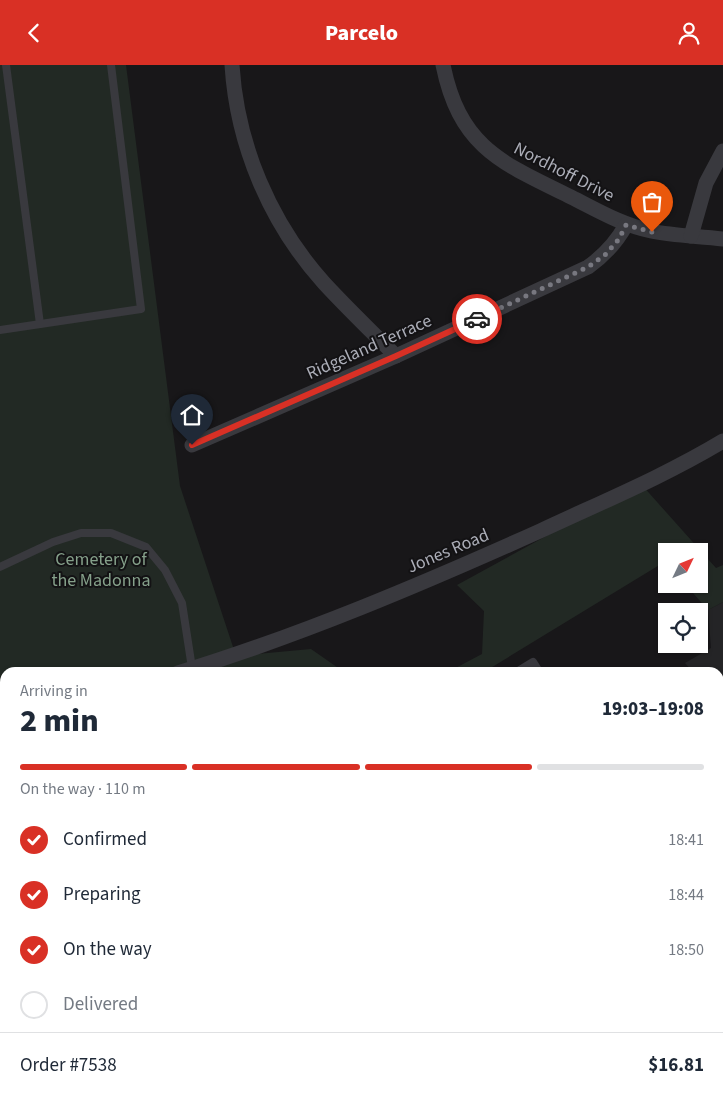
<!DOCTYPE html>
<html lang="en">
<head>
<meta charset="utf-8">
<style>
	:root { --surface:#fff; --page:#f6f6f7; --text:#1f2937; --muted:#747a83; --line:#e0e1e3; --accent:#d93025 }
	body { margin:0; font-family:"Source Sans 3",sans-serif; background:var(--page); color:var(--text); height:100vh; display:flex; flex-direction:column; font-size:19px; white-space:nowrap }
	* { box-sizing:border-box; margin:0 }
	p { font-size:16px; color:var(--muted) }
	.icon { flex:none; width:28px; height:28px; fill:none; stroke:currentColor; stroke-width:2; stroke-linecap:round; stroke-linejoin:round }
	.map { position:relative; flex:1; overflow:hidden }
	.side { position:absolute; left:0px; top:602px; width:724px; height:441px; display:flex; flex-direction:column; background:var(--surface); border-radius:15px 15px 0 0; box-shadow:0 1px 4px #0004 }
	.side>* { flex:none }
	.needle { width:32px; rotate:47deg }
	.fabs { position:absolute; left:658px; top:478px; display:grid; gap:10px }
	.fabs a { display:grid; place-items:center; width:50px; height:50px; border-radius:0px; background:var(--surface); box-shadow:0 1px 4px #0004; font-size:25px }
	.pin { position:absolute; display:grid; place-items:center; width:42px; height:42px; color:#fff; margin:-51px -21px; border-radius:50% 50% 50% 0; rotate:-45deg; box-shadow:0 0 5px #0007 }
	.pin .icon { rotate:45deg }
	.courier { position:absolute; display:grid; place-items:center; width:50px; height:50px; margin:-25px; border:4px solid #d93025; border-radius:50%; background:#fff; color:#222; box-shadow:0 1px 6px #0007 }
	.headline em { font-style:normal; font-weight:800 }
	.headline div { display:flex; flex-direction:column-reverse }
	.headline { display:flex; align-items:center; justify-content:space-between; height:85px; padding:0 20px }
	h1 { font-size:32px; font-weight:800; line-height:38px }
	.bar { display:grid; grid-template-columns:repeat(4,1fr); gap:8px 5px; align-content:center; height:60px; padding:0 20px }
	.bar i { height:6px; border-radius:4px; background:var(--line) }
	.bar .active { background:var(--accent) }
	.bar p { grid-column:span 4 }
	.line { display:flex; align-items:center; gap:12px; padding:0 20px; border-top:1px solid var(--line) }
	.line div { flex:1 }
	ol { padding:0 20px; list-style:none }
	li { display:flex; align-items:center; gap:15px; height:55px }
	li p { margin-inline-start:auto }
	li .icon { padding:5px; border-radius:50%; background:var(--accent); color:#fff; stroke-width:4 }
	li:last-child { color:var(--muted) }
	li i { width:28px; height:28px; border:2px solid var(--line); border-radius:50% }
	header { display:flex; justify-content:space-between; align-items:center; height:65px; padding:0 20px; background:var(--accent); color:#fff; font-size:22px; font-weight:800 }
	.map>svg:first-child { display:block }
	.built { fill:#242426 }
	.green { fill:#222924 }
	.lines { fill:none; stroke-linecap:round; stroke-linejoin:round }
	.lane { stroke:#39393e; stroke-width:8 }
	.street { stroke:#39393e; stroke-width:15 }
	.highway { stroke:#65676e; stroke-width:28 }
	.done { stroke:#787880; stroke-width:5; stroke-dasharray:0 9 }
	.route { stroke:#d93025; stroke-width:6 }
	.labels { text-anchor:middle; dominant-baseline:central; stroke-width:4; stroke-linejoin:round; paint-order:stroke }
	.street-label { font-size:18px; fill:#abadb7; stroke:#131214 }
	.park-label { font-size:18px; fill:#85a08a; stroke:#131214 }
</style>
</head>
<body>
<header><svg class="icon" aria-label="back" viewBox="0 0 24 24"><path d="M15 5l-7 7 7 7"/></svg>Parcelo<svg class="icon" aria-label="person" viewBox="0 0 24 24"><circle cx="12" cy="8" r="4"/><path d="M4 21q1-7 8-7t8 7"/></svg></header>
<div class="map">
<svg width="723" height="1043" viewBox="0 0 723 1043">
	<rect width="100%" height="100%" fill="#181719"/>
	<path class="built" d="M723 537V647L719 641V608L693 607 685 598 711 583 708 545Z"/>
	<g class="green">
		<path d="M0 0H126L180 421 236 591 311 584 344 607 5 608V778L0 780Z"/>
		<path d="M641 419 716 503 723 500V537L708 545 685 519H699V486H666V496L484 607 446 608 482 589 484 546 457 520Z"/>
	</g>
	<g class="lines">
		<g class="lane">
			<path d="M6 0 40 259"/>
			<path d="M0 265 141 244 111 0"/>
			<path d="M0 502 53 477 81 468H111L146 482 165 505 182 538 192 603"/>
			<path d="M515 608 533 597 540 608"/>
			<path d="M0 812 5 810"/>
			<path d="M21 1043 29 1039"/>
			<path d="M111 1043 115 1039"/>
		</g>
		<g class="street">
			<path d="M232 0C237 80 270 158 324 218 347 243 372 267 396 291"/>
			<path d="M443 0C460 83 502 98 571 132 597 145 622 160 651 166 674 171 699 171 723 174"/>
			<path d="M691 171 706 118 723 86"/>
			<path d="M192 380 396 291 588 202C605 190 616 178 626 160"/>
			<path d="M178 608C302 570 422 519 540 466 602 437 665 411 723 376"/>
			<path d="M0 671 5 669"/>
		</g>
		<g class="highway">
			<path d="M719 739 723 736"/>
			<path d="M719 810 723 808"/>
			<path d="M719 852 723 849"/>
			<path d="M719 904 723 901"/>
			<path d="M719 962 723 958"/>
			<path d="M719 1014 723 1012"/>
			<path d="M145 1043 154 1039"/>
			<path d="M214 1043 221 1039"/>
			<path d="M274 1043 282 1039"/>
			<path d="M310 1043 317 1039"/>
			<path d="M410 1043 416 1039"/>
			<path d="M516 1043 523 1039"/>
			<path d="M582 1043 589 1039"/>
			<path d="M614 1043 620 1039"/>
			<path d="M674 1043 681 1039"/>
		</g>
	</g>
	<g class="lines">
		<path class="done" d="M477 254 588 202 605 190 619 174 626 160 652 167"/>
		<path class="route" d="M192 380 396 291 477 254"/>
	</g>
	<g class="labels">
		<g class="street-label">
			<text transform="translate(564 107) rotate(27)">Nordhoff Drive</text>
			<text transform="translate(369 282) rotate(-24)">Ridgeland Terrace</text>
			<text transform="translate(448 486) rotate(-23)">Jones Road</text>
		</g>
		<g class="park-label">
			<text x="101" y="494">Cemetery of<tspan x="101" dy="21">the Madonna</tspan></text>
		</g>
	</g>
</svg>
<div class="fabs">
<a><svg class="needle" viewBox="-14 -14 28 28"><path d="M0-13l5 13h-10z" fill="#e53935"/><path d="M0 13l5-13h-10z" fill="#747a83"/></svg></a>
<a><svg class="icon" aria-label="locate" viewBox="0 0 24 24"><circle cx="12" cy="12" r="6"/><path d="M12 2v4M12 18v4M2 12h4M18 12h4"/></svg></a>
</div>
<div class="pin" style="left:652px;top:167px;background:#ea580c"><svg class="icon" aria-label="bag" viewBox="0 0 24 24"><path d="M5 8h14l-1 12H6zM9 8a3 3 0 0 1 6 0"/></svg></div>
<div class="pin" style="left:192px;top:380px;background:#1f2937"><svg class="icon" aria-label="home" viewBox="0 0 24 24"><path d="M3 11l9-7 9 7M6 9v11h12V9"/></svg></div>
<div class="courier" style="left:477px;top:254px"><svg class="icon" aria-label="car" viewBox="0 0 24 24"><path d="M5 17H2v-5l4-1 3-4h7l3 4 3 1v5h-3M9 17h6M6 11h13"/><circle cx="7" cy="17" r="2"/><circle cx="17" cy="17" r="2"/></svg></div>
<section class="side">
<div class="headline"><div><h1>2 min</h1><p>Arriving in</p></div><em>19:03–19:08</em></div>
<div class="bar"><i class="active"></i><i class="active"></i><i class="active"></i><i></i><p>On the way · 110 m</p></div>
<ol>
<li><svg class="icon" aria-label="check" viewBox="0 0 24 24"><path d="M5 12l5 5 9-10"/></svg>Confirmed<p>18:41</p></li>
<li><svg class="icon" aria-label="check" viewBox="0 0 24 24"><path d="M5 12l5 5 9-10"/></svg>Preparing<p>18:44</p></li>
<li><svg class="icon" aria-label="check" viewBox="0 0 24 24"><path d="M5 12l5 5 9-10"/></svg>On the way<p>18:50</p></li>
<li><i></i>Delivered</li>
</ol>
<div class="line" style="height:65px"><div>Order #7538</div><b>$16.81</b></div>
</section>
</div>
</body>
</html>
